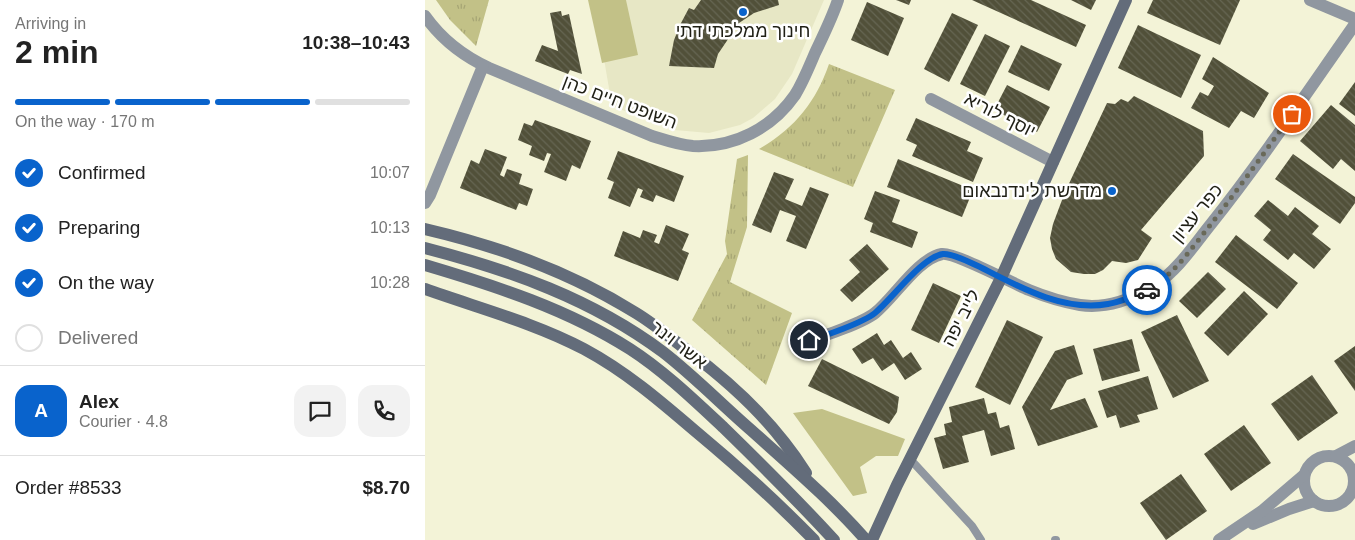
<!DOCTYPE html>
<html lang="en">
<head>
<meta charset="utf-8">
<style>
	:root { --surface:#fff; --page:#f2f2f2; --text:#222; --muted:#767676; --line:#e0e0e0; --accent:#0963cc }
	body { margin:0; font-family:Arial,Heebo,sans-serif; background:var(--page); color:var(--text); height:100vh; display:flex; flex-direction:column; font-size:19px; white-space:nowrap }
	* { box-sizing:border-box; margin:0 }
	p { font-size:16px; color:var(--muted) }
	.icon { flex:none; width:28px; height:28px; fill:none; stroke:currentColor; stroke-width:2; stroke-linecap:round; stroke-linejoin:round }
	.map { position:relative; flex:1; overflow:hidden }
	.side { display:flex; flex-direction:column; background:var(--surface); width:425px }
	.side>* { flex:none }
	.pin { position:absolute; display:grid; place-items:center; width:42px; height:42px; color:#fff; margin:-21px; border:2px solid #fff; border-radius:50%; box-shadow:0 1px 5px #0007 }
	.courier { position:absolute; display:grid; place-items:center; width:50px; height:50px; margin:-25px; border:4px solid #0963cc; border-radius:50%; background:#fff; color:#222; box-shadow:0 1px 6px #0007 }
	.summary em { font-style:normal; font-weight:700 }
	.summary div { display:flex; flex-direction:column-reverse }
	.summary { display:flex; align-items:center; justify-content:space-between; height:85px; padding:0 15px }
	h1 { font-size:32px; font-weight:700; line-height:38px }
	.bar { display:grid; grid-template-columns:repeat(4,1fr); gap:8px 5px; align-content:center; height:60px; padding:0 15px }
	.bar i { height:6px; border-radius:4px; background:var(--line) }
	.bar .on { background:var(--accent) }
	.bar p { grid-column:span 4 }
	.line { display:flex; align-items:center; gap:12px; padding:0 15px; border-top:1px solid var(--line) }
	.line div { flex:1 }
	.round { display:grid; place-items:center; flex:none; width:52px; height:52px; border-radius:15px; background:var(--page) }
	ol { padding:0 15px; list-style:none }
	li { display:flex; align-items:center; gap:15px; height:55px }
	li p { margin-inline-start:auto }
	li .icon { padding:5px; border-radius:50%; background:var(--accent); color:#fff; stroke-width:4 }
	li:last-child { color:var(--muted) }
	li i { width:28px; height:28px; border:2px solid var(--line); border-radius:50% }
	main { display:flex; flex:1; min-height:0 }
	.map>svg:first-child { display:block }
	.built { fill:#e7e7c5 }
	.grass { fill:#c2c187 }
	.park { fill:url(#park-tufts) }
	.building { fill:url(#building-back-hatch) }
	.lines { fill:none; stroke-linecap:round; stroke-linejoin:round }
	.lane { stroke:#9097a0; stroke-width:8 }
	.street { stroke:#9097a0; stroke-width:12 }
	.secondary { stroke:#636c7a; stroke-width:12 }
	.done { stroke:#696959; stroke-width:5; stroke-dasharray:0 9 }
	.route { stroke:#0963cc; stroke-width:6 }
	.poi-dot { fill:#0963cc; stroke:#fff; stroke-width:2 }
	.labels { text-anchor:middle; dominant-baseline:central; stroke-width:5; stroke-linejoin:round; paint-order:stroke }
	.poi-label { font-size:18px; fill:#1f1f15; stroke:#fff }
	.street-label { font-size:18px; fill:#1f1f15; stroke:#fff }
</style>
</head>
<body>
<main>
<section class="side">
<div class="summary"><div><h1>2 min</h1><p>Arriving in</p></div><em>10:38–10:43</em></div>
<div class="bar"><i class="on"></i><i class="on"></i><i class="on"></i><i></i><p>On the way · 170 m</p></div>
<ol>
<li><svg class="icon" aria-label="check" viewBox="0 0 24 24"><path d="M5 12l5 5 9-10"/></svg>Confirmed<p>10:07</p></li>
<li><svg class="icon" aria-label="check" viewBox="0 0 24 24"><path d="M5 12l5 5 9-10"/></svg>Preparing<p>10:13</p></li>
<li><svg class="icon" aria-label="check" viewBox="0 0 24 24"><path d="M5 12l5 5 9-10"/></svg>On the way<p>10:28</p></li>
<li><i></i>Delivered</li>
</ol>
<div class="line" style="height:90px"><b class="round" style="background:var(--accent);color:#fff">A</b><div><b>Alex</b><p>Courier · 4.8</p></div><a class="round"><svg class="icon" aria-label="chat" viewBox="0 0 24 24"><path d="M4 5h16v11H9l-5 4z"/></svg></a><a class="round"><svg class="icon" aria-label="phone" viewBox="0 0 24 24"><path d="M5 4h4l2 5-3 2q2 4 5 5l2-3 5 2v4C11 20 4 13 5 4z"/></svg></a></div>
<div class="line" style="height:65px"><div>Order #8533</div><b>$8.70</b></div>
</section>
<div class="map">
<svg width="930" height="540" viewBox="0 0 930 540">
	<defs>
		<pattern id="park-tufts" width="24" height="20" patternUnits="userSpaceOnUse" patternTransform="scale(1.25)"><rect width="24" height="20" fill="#c2c187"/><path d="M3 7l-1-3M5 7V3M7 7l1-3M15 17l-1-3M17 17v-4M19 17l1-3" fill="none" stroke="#a6a574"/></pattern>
		<pattern id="building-back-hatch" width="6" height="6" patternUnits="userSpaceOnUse" patternTransform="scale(1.25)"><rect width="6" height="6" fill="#515039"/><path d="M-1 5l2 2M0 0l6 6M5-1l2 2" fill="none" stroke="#666653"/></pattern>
	</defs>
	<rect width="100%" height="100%" fill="#f3f3d7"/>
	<path class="built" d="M169 0H399L367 74 350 99 328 118 315 125 284 133 250 130 187 106Z"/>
	<g class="grass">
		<path d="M163 0H201L213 55 177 63Z"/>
		<path d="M397 409 480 439 473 456H451L435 467 442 493 428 496 368 413Z"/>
	</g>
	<g class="park">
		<path d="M11 0H64L51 46 25 20Z"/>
		<path d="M404 64 470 90 428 187 334 149C369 129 391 102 404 64Z"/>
		<path d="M323 155 322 227 305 282 367 313 341 385 267 320 302 254 300 241 312 159Z"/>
	</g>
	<g class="building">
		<path d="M276 0H353L354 5 329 13 314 23 293 54 289 68 244 66 249 40 256 23 264 8 269 10Z"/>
		<path d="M471 0H486L484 5Z"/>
		<path d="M547 0H606L661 25 651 47Z"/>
		<path d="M646 0H671L666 10Z"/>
		<path d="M728 0H815L795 45 722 13Z"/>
		<path d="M442 2 479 18 463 56 426 40Z"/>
		<path d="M136 11 137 16 144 14 157 74 145 70 143 74 110 61 117 45 133 51 125 13Z"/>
		<path d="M527 13 553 25 524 82 499 69Z"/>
		<path d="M713 25 776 55 756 98 693 68Z"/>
		<path d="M560 34 585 46 560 96 535 84Z"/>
		<path d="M596 45 637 64 624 91 583 72Z"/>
		<path d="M788 57 844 93 829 118 816 111 804 128 766 108 775 92 783 96 789 86 777 79Z"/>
		<path d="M930 82V116L914 104Z"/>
		<path d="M582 85 625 107 612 132 569 110Z"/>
		<path d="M709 96 778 131 779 156 716 230 727 238 713 260 701 263 687 261 678 270 670 274H659L646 272 631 259 627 249 625 238 628 224 640 192 682 103 690 104 696 99 703 102Z"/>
		<path d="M906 105 930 125V171L916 159 908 169 875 141Z"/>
		<path d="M491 118 546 142 542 151 558 158 548 182 487 156 492 145 481 140Z"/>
		<path d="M110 120 166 141 155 169 147 165 141 181 119 172 126 154 122 153 119 161 104 155 107 146 93 140 99 123 107 126Z"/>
		<path d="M60 149 82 157 75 175 79 177 82 169 97 174 94 184 108 189 102 206 94 203 91 210 35 188 46 160 54 164Z"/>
		<path d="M193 151 259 176 249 202 231 195 228 202 215 197 218 190 213 188 205 207 183 198 189 182 182 179Z"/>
		<path d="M868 154 930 197V203L915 224 850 179Z"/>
		<path d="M473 159 548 190 537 217 462 187Z"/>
		<path d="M349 172 369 179 360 199 377 206 385 187 404 194 381 249 361 241 371 216 355 210 346 233 327 225Z"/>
		<path d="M450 191 475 200 467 222 493 232 487 248 445 232 448 223 439 219Z"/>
		<path d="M843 200 863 216 870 207 894 226 887 234 906 249 889 269 869 253 863 260 838 240 846 230 829 216Z"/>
		<path d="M241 225 264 234 257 250 264 253 253 281 189 256 198 231 215 238 218 230 232 235 229 242 234 244Z"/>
		<path d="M811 235 873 283 852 309 790 262Z"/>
		<path d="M442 244 464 269 427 302 415 290 435 272 424 260Z"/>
		<path d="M783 272 801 289 772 318 754 301Z"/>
		<path d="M508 283 536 296 514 343 486 330Z"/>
		<path d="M819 291 843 314 803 356 779 333Z"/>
		<path d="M752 315 784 381 748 398 716 332Z"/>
		<path d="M582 320 618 337 585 405 550 387Z"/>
		<path d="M452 333 459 345 466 340 478 358 486 352 497 369 480 380 469 363 457 371 448 358 437 364 427 349Z"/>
		<path d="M707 339 715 371 677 381 668 349Z"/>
		<path d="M649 345 658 374 642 380 625 410 660 398 673 427 613 446 597 407 630 351Z"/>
		<path d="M930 346V391L909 361Z"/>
		<path d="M397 359 474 397 472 412 464 424 383 386Z"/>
		<path d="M887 375 913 413 873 441 846 404Z"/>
		<path d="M723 376 733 409 712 415 715 422 695 428 691 415 682 418 673 391Z"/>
		<path d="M559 398 563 414 571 412 575 428 584 425 590 449 566 456 559 430 537 436 544 462 518 469 509 438 521 435 519 424 527 422 524 407Z"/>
		<path d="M819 425 846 463 806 491 779 454Z"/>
		<path d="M756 474 782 511 741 540 715 503Z"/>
	</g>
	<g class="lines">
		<g class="lane">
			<path d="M485 459 547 526 556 540"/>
			<path d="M630 540H631"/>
		</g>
		<g class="street">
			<path d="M885 0 930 19"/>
			<path d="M0 16C17 40 38 56 64 68L227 136C240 140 254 145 268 146 309 148 347 128 370 95 378 82 384 67 390 53 398 36 407 18 413 0"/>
			<path d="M506 99 628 162"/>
			<path d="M0 203 5 195 58 66"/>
			<path d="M384 340C398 337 439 322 450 313 470 297 492 259 517 254 529 252 589 284 604 290 621 297 637 302 655 305 681 309 709 299 730 285 753 270 769 245 786 224 837 160 883 91 930 24"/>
			<circle cx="904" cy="481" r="25"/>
			<path d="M911 456 930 446"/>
			<path d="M828 524 864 509 889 501"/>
			<path d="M794 540 837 511 879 475"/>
		</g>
		<g class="secondary">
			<path d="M0 229C73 246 147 273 211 313 229 324 246 338 263 351 298 377 332 407 359 442 367 452 374 462 381 473"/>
			<path d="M0 248C85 270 167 299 238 352 269 376 296 404 326 430 366 466 406 500 441 540"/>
			<path d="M0 265C71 286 142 309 205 349 239 371 269 400 298 427 336 464 373 501 409 540"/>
			<path d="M0 289C53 308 110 323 159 349 200 371 234 400 269 430 310 464 351 501 389 540"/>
			<path d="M447 540 472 485 576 278 701 0"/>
		</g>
	</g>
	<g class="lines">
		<path class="done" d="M722 290C748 276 765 250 783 228 812 191 840 152 867 114"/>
		<path class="route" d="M384 340C398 337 439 322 450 313 468 298 497 257 518 254 528 253 548 264 557 268 594 287 639 312 683 304 697 302 709 296 722 290"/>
	</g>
	<g class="poi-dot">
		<circle cx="318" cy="12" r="5"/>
		<circle cx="687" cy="191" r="5"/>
	</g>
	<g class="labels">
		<g class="poi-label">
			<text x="318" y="31">חינוך ממלכתי דתי</text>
			<text x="677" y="191" text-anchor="end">מדרשת לינדנבאום</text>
		</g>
		<g class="street-label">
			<text transform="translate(195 102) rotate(21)">השופט חיים כהן</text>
			<text transform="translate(575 115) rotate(27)">יוסף לוריא</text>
			<text transform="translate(772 213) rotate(-51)">כפר עציון</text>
			<text transform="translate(536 318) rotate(-63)">לייב יפה</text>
			<text transform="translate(254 345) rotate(38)">אשר וינר</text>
		</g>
	</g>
</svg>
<div class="pin" style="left:867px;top:114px;background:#ea580c"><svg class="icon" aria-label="bag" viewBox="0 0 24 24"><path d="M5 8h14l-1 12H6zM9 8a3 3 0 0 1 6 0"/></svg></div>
<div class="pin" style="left:384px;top:340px;background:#1f2937"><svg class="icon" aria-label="home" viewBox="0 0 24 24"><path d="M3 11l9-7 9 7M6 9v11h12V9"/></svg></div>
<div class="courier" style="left:722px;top:290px"><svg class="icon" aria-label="car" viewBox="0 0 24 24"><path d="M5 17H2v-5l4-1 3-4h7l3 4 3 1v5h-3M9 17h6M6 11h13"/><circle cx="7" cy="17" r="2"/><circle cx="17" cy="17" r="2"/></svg></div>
</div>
</main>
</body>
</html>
